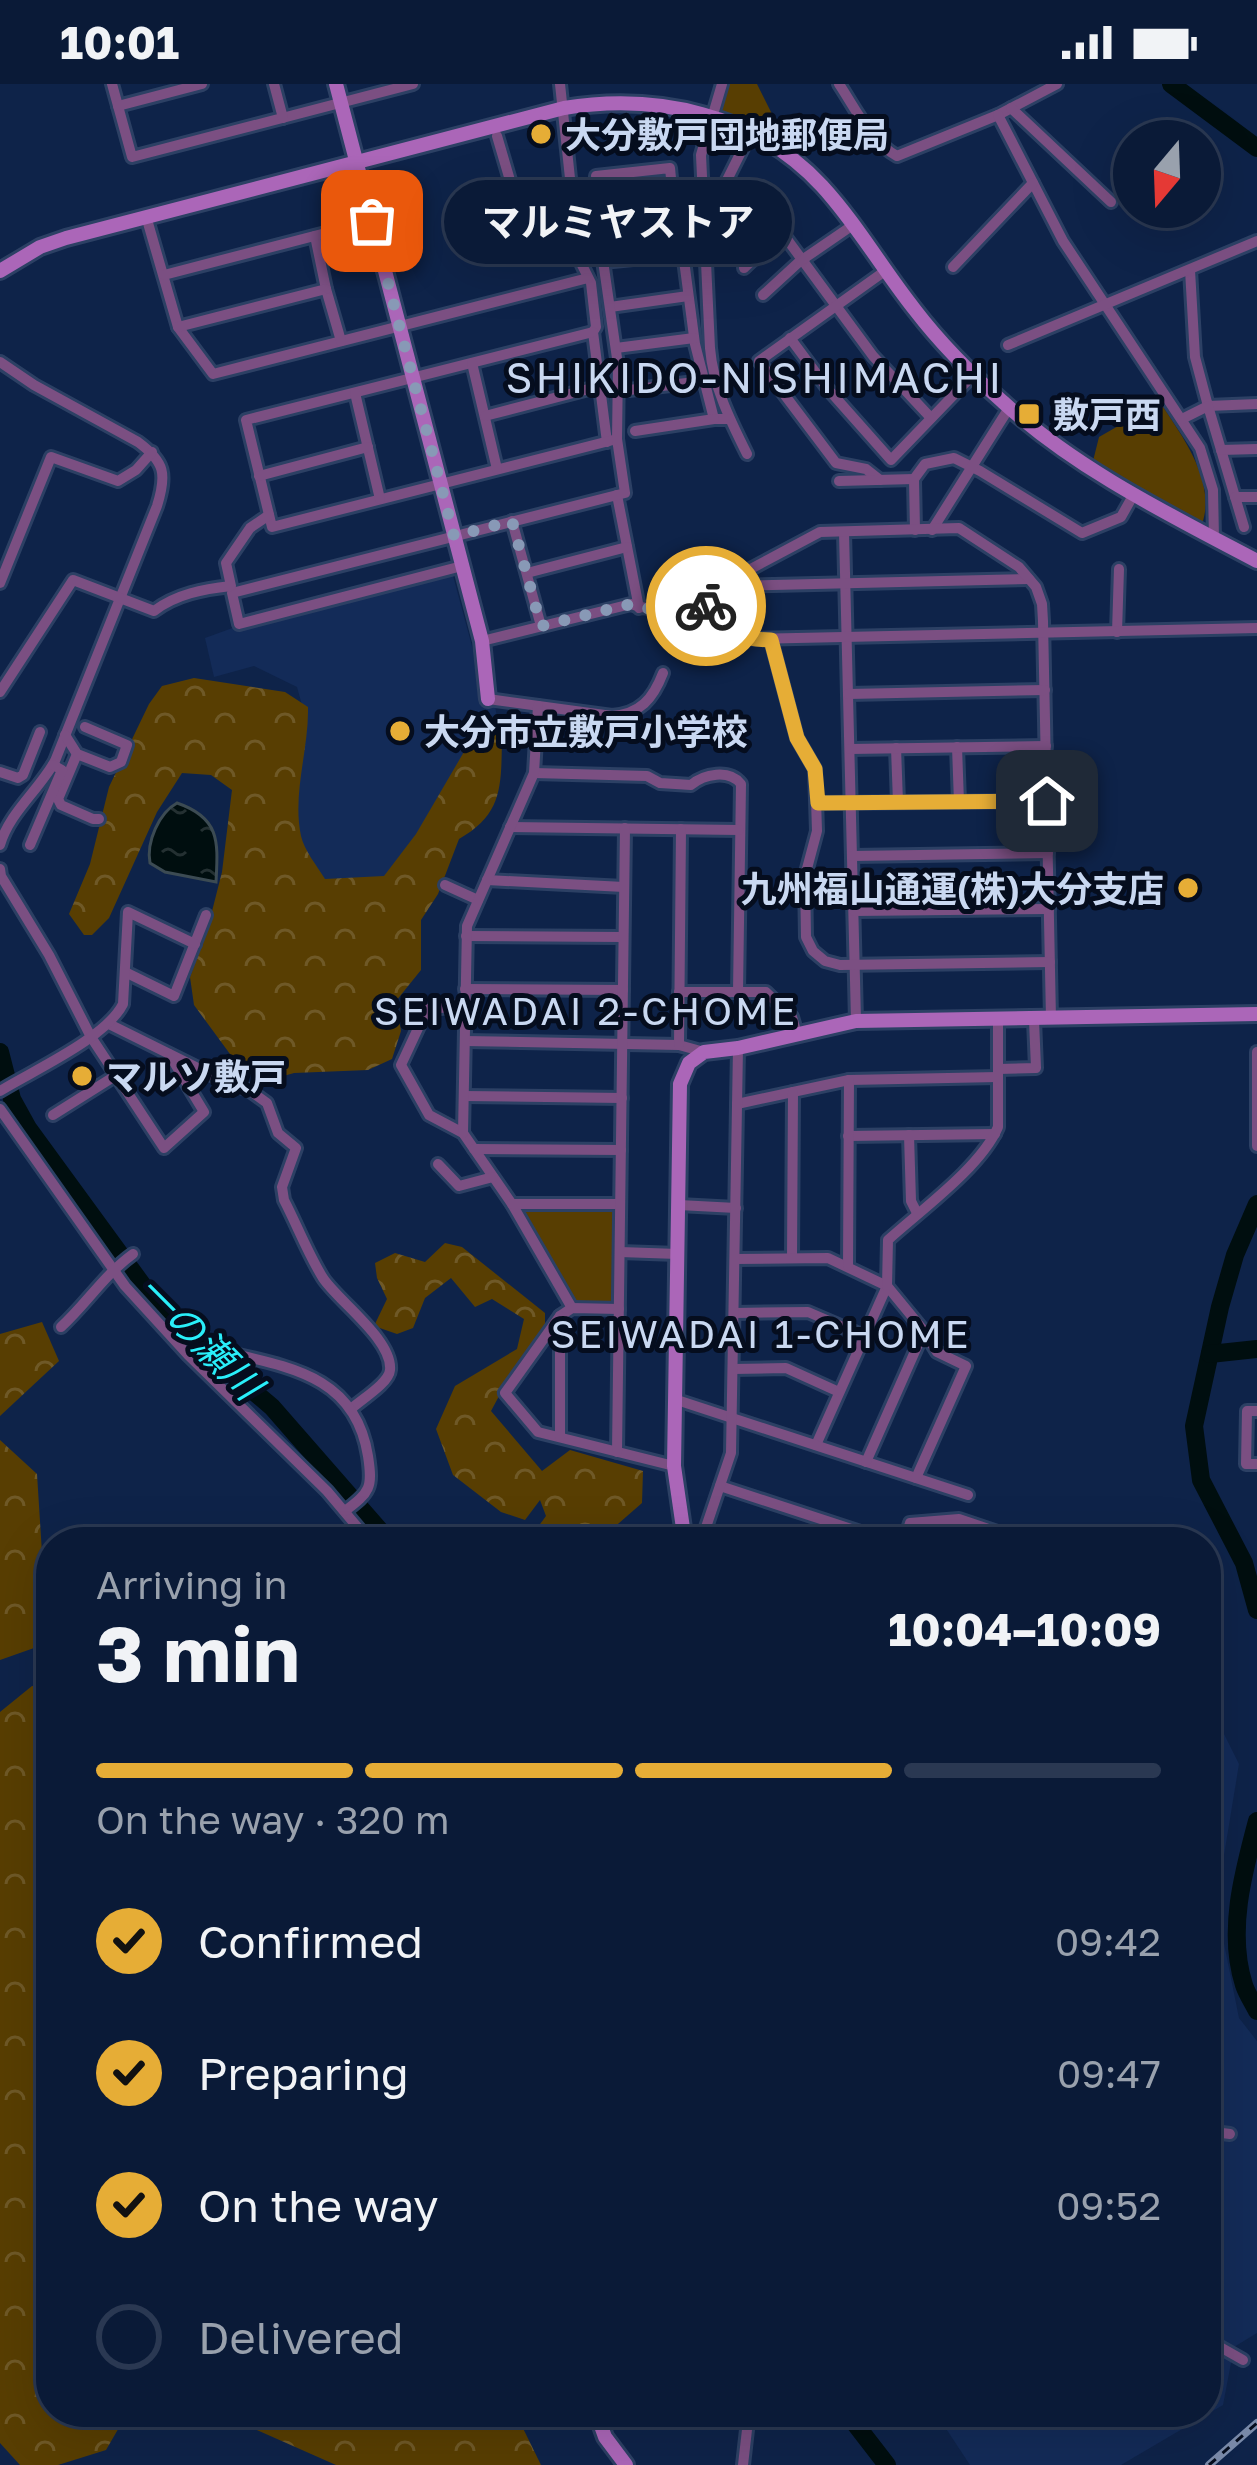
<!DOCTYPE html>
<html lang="en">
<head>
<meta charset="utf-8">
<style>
	:root { --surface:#0a1a37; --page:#13233f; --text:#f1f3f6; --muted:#99a1ad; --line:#2a3852; --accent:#e6ad36 }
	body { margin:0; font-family:"Golos Text","Noto Sans JP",sans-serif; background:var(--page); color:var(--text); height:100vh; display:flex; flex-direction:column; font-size:45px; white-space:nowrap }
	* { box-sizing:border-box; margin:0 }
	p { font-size:39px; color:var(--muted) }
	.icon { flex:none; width:66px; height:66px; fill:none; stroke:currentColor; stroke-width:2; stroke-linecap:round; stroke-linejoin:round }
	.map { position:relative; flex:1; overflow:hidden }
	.panel { position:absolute; left:36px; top:1443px; width:1185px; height:900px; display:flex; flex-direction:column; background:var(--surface); border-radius:48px; box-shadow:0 12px 48px #0002,0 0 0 3px var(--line) }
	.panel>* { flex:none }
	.needle { width:78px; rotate:199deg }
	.buttons { position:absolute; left:1113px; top:36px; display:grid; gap:24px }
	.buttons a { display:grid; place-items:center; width:108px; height:108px; border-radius:50%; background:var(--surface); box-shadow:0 12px 48px #0002,0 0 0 3px var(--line); font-size:60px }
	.pin { position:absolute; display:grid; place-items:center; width:102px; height:102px; color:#fff; margin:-51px; border-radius:24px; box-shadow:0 6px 18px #0006 }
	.courier { position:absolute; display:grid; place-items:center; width:120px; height:120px; margin:-60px; border:9px solid #e6ad36; border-radius:50%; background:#fff; color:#222; box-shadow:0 3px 15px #0007 }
	.bubble { position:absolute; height:84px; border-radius:42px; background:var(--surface); box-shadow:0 12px 48px #0002,0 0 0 3px var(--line); font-size:39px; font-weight:700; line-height:84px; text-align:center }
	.headline em { font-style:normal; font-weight:700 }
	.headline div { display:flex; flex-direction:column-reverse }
	.headline { display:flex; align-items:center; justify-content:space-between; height:204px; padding:0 60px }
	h1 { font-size:78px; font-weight:700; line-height:90px }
	.bar { display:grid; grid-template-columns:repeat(4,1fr); gap:18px 12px; align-content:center; height:144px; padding:0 60px }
	.bar i { height:15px; border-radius:9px; background:var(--line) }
	.bar .current { background:var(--accent) }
	.bar p { grid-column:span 4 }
	ol { padding:0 60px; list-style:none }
	li { display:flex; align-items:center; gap:36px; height:132px }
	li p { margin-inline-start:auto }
	li .icon { padding:12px; border-radius:50%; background:var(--accent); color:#111; stroke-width:4 }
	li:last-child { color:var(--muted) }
	li i { width:66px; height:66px; border:6px solid var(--line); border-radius:50% }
	.status { display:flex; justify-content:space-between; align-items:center; height:84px; padding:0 60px; background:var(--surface); direction:ltr }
	.status svg { height:33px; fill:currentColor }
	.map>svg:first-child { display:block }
	.built { fill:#132b58 }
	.forest { fill:url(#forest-crowns) }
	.green { fill:#583e02 }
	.water { fill:url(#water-ripples); stroke:#3c4b53; stroke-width:3 }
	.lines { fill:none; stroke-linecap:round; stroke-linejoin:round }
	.river { stroke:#000e0f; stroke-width:18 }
	.street-casing { stroke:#2c4064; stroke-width:16 }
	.secondary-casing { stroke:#2c4064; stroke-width:20 }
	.street { stroke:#7b4f82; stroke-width:10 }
	.secondary { stroke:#ab66b8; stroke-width:14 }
	.rail-casing { stroke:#798aa9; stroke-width:8 }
	.rail { stroke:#050d1e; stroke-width:3; stroke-dasharray:9; stroke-linecap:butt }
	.done { stroke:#8899b6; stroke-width:12; stroke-dasharray:0 21.6 }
	.route { stroke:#e6ad36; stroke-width:15 }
	.poi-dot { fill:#e6ad36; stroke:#050d1e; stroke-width:4.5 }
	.labels { text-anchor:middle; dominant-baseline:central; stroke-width:10; stroke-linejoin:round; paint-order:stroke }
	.poi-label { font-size:36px; font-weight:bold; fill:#c9d8f1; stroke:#050d1e; text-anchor:start }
	.neighbourhood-label { font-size:39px; letter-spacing:3px; fill:#c9d8f1; stroke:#050d1e }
	.water-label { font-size:39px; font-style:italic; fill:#29eefa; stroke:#050d1e }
	.quarter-label { font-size:42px; letter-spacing:3px; fill:#c9d8f1; stroke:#050d1e }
</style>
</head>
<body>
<div class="status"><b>10:01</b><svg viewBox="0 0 49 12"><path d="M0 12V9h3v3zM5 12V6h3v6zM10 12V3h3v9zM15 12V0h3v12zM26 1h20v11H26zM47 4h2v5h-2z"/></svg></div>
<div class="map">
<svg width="1257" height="2381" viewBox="0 0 1257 2381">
	<defs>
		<pattern id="forest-crowns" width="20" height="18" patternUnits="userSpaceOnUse" patternTransform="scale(3)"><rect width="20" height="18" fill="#583e02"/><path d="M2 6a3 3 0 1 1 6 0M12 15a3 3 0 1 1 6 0" fill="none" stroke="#6f5927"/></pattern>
		<pattern id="water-ripples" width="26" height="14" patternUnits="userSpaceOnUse" patternTransform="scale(3)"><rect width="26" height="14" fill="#000e0f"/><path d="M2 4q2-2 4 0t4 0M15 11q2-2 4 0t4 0" fill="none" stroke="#243032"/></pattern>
	</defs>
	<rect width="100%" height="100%" fill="#0e2349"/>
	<g class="built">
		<path d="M452 488 473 566 479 619 495 622 499 644 481 658 391 796 330 802 293 765 305 632 297 603 254 582 214 593 205 554 238 542Z"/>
		<path d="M1206 1636H1217L1239 1680 1216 1820 1239 1934 1257 1957V2249L1234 2263 1223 2321 1121 2381H970L935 2328H1206Z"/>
	</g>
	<g class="forest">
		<path d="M194 594 285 608 308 623C309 665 292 710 301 752 304 766 317 782 325 795L384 792 416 750 482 637 502 655C501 702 503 730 459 755L438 810 421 836V886L396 917 401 947 392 975 368 986 294 989 259 999 230 970 194 921 190 893 208 843 222 788 232 706 211 691 182 689 157 728 109 834 92 851H84L69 830 90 780 109 703 149 620 162 602Z"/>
		<path d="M445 1159 462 1163 545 1229V1242L506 1299 491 1327 542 1387 570 1366 643 1387 642 1419 603 1453 601 1458H527L546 1432 540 1416 525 1436 501 1428 453 1391 436 1345 455 1302 517 1265 524 1235 492 1215 475 1223 451 1194 425 1214 413 1244 397 1250 374 1242 387 1215 377 1194 375 1179 395 1169 425 1178Z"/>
		<path d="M42 1238 59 1277 0 1332V1250Z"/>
		<path d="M0 1356 37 1390 42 1469 51 1476V1558L0 1576Z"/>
		<path d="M32 1602 51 1603V2328H128L106 2366 58 2381H20L0 2359V1628Z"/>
		<path d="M216 2328H515L541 2381H336Z"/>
	</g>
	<g class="green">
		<path d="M728 0H757L789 64 756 44 722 28 720 24Z"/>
		<path d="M1160 318C1182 352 1217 398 1202 440L1195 439 1093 377 1099 353Z"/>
		<path d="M523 1124 613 1125 616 1128 615 1216 611 1220 576 1219 573 1216 521 1128Z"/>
	</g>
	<path class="water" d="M177 719C221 734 218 759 216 798L165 788 150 779C146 758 159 729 177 719Z"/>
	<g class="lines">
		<g class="river">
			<path d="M1171 0 1257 64"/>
			<path d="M0 968 12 1015 28 1044 152 1214 184 1249 272 1323 390 1458"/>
			<path d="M1257 1120 1235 1171 1220 1223 1194 1342 1201 1396 1244 1479 1257 1526"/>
			<path d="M1210 1270 1257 1265"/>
			<path d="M1257 1737C1243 1789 1227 1848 1244 1901 1247 1910 1253 1919 1257 1927"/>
			<path d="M846 2328 887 2381"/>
		</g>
		<g class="street-casing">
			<g id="street">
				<path d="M112 0 132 73 413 0"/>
				<path d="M274 0 283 34"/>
				<path d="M560 0 574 132 582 181 591 199 596 243 593 248 607 358"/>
				<path d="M722 0 701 71 710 264C713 302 730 336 747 370"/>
				<path d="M839 0C855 24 871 58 897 72L998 31 1057 0"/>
				<path d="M118 22 202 0"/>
				<path d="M1011 24 1111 118"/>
				<path d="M998 31 1063 157 1200 364 1213 406 1214 454"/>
				<path d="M751 48 724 102 778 143 873 272 931 334"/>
				<path d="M497 52 524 144 574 132"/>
				<path d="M596 92 670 84 675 135 682 161 695 260 714 335H729"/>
				<path d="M148 139 178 243 213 290 588 194"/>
				<path d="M315 152 326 205 341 257"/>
				<path d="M603 178 683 170"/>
				<path d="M953 183 1033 99"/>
				<path d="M744 184 782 148"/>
				<path d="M1190 186 1195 273 1208 322 1257 320"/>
				<path d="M164 191 372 137"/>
				<path d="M763 211 799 178 853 141"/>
				<path d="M610 223 688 212"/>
				<path d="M178 243 326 205"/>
				<path d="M593 248 246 336 272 443 617 355"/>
				<path d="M790 254 828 305 891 376 973 291"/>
				<path d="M1008 261 1257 157"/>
				<path d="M616 264 694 254"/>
				<path d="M0 278 34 301 138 358C165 378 167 390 157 422L55 677C39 706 9 729 0 761"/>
				<path d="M472 279 497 385"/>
				<path d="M629 306 703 297"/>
				<path d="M355 309 380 415"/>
				<path d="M485 332 600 302"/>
				<path d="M1182 335 1208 322 1244 443"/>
				<path d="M635 347 714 335"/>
				<path d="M1221 366 1257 365"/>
				<path d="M259 392 368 363"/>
				<path d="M880 396 866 385 836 379 759 277 885 187"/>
				<path d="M839 397 914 395"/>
				<path d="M617 411 639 524"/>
				<path d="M1235 413H1257"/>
				<path d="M512 437 541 542"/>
				<path d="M915 446 914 395 925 380 954 374 980 387 1082 449 1121 433 1134 410"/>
				<path d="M932 446 1009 324"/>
				<path d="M844 448 856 937"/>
				<path d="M462 482 239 540 232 509 625 409 617 355 618 281 597 135 674 126"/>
				<path d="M527 489 627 463"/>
				<path d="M0 499 51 373 118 397 136 386 152 368"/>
				<path d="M727 502 1029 495"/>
				<path d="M694 521 698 513 820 448 959 444 1019 483 1036 503 1042 520 1043 537 1051 935"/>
				<path d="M1117 548 1119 485"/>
				<path d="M771 556 797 654 815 685 817 747 805 792 806 853 813 867 825 877 840 881 1050 878"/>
				<path d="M482 557 631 520C656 531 684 514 709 524 731 533 727 553 756 555L1257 544"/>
				<path d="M0 608 73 496 154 527C176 510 204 505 231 502L226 479 250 444 269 431"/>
				<path d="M848 610 1045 606"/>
				<path d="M488 615 612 632C640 630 653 615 663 589"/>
				<path d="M65 651 77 670 110 683 121 678 127 661 85 643"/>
				<path d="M957 663 959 718"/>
				<path d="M896 664 898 718"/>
				<path d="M850 665 1046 662"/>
				<path d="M77 670 58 715 61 721 93 735H99"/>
				<path d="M0 688 18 694 23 691 40 648"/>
				<path d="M534 689 647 692 660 699 691 701C704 690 729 685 741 700L738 908"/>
				<path d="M818 719 1047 717"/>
				<path d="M510 743 739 746"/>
				<path d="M30 761 62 686 53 681"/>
				<path d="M852 772 1048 769"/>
				<path d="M0 785 1 792 49 871 91 953 164 1064 204 1028 169 970"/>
				<path d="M487 796 624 803"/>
				<path d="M445 801 478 816"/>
				<path d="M854 827 1049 825"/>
				<path d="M466 852 623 853"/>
				<path d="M125 888 174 912 206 831"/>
				<path d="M465 905 623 906"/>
				<path d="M679 908H766L792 933 797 950"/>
				<path d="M465 922 427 925 401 981 429 1031 463 1049 512 1120 572 1224"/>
				<path d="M109 940 228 999 249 1006 267 1019 278 1049 296 1064 282 1103 284 1116C297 1141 308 1170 323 1194 338 1217 393 1256 390 1286 389 1299 362 1315 351 1325"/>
				<path d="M465 957 679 961 704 968"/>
				<path d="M679 961 681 745"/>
				<path d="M1257 968V1062"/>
				<path d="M998 985 1036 984 1034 936"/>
				<path d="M0 1007C34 986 106 954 123 920L128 828 195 860"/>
				<path d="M464 1012 622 1014"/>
				<path d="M737 1020 849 996 998 993"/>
				<path d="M0 1025 125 1202 188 1271 327 1407 370 1458"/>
				<path d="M53 1031 115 992"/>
				<path d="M463 1049 467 842 534 689 538 622"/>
				<path d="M909 1051 911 1117 917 1129"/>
				<path d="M848 1052 995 1050"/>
				<path d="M474 1065 621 1066"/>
				<path d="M438 1080 459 1102 493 1093"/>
				<path d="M512 1120H620"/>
				<path d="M679 1121 736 1124"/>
				<path d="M620 1168 678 1170"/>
				<path d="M792 1174 793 1008"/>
				<path d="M735 1175 828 1174 887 1202 816 1361"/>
				<path d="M848 1182 849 996"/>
				<path d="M619 1225 572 1224 560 1232 505 1309 538 1348 674 1382"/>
				<path d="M734 1229 808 1228 864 1252"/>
				<path d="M61 1243C87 1219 104 1191 133 1170"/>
				<path d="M230 1269C295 1284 356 1295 368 1372 373 1404 370 1408 345 1427"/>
				<path d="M733 1285 786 1284 839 1308"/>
				<path d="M677 1316 968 1411"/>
				<path d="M1257 1327H1247L1246 1380H1257"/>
				<path d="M560 1353V1232"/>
				<path d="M617 1368 625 744"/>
				<path d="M866 1378 924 1247"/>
				<path d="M916 1394 966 1282 937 1268 924 1247 887 1202 888 1156C921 1126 981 1083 998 1043V936"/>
				<path d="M720 1402 891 1458"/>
				<path d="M701 1458 731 1369 738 964"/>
				<path d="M904 1458 910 1439 959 1435 1027 1458"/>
				<path d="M1206 2047 1230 2050"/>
				<path d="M1206 2255 1243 2276"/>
				<path d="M777 2328H799"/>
				<path d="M743 2381 749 2328"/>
			</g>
		</g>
		<g class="secondary-casing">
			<g id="secondary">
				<path d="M336 0 482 557 488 615"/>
				<path d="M0 187 40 163 66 154 564 24C657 9 756 30 822 102 857 140 883 186 915 226 941 260 971 290 1003 318 1076 385 1170 431 1257 477"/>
				<path d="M685 1458 674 1382 680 1000 689 979 704 968 738 964 856 937 1257 930"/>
				<path d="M596 2328 605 2353 626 2381"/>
			</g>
		</g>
		<use href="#street" class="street"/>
		<use href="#secondary" class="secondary"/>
		<g class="rail-casing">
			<path id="rail" d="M1209 2381 1257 2339"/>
		</g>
		<use href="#rail" class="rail"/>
	</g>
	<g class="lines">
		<path class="done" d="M372 137 454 452 512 437 541 542 631 520 650 525 706 522"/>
		<path class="route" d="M706 522C739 539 722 555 771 556L797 654 815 685 818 719 1047 717"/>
	</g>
	<g class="poi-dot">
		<circle cx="541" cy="50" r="12"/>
		<rect x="1017" y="318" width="24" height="24" rx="6"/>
		<circle cx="400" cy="647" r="12"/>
		<circle cx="1188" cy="804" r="12"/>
		<circle cx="82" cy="992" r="12"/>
	</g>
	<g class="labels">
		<g class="poi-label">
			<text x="565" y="50">大分敷戸団地郵便局</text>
			<text x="1053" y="330">敷戸西</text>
			<text x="424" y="647">大分市立敷戸小学校</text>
			<text x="1164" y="804" text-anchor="end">九州福山通運(株)大分支店</text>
			<text x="106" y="992">マルソ敷戸</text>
		</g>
		<g class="neighbourhood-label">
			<text x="586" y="926">SEIWADAI 2-CHOME</text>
			<text x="761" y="1249">SEIWADAI 1-CHOME</text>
		</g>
		<g class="water-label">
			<text transform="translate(200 1253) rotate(45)">一の瀬川</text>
		</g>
		<g class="quarter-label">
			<text x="755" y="293">SHIKIDO-NISHIMACHI</text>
		</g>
	</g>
</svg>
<div class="buttons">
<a><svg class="needle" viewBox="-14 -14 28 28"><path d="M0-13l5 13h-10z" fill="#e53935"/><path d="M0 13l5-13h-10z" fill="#99a1ad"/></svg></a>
</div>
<div class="pin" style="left:372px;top:137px;background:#ea580c"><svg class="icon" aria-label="bag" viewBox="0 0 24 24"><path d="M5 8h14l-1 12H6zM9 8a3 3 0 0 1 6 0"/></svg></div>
<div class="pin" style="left:1047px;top:717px;background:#1f2937"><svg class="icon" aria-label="home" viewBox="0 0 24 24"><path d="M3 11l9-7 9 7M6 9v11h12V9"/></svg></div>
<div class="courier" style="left:706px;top:522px"><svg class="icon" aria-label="bike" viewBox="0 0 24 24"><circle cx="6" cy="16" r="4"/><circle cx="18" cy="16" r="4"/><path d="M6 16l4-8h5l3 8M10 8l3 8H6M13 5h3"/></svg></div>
<div class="bubble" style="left:444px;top:96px;width:348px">マルミヤストア</div>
<section class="panel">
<div class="headline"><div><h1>3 min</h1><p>Arriving in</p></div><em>10:04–10:09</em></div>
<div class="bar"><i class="current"></i><i class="current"></i><i class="current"></i><i></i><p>On the way · 320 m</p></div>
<ol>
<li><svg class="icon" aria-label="check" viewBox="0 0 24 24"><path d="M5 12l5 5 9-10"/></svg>Confirmed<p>09:42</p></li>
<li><svg class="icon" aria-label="check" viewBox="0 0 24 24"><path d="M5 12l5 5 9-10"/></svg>Preparing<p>09:47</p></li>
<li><svg class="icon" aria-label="check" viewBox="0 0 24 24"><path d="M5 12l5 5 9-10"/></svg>On the way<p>09:52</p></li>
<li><i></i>Delivered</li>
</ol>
</section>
</div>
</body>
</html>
